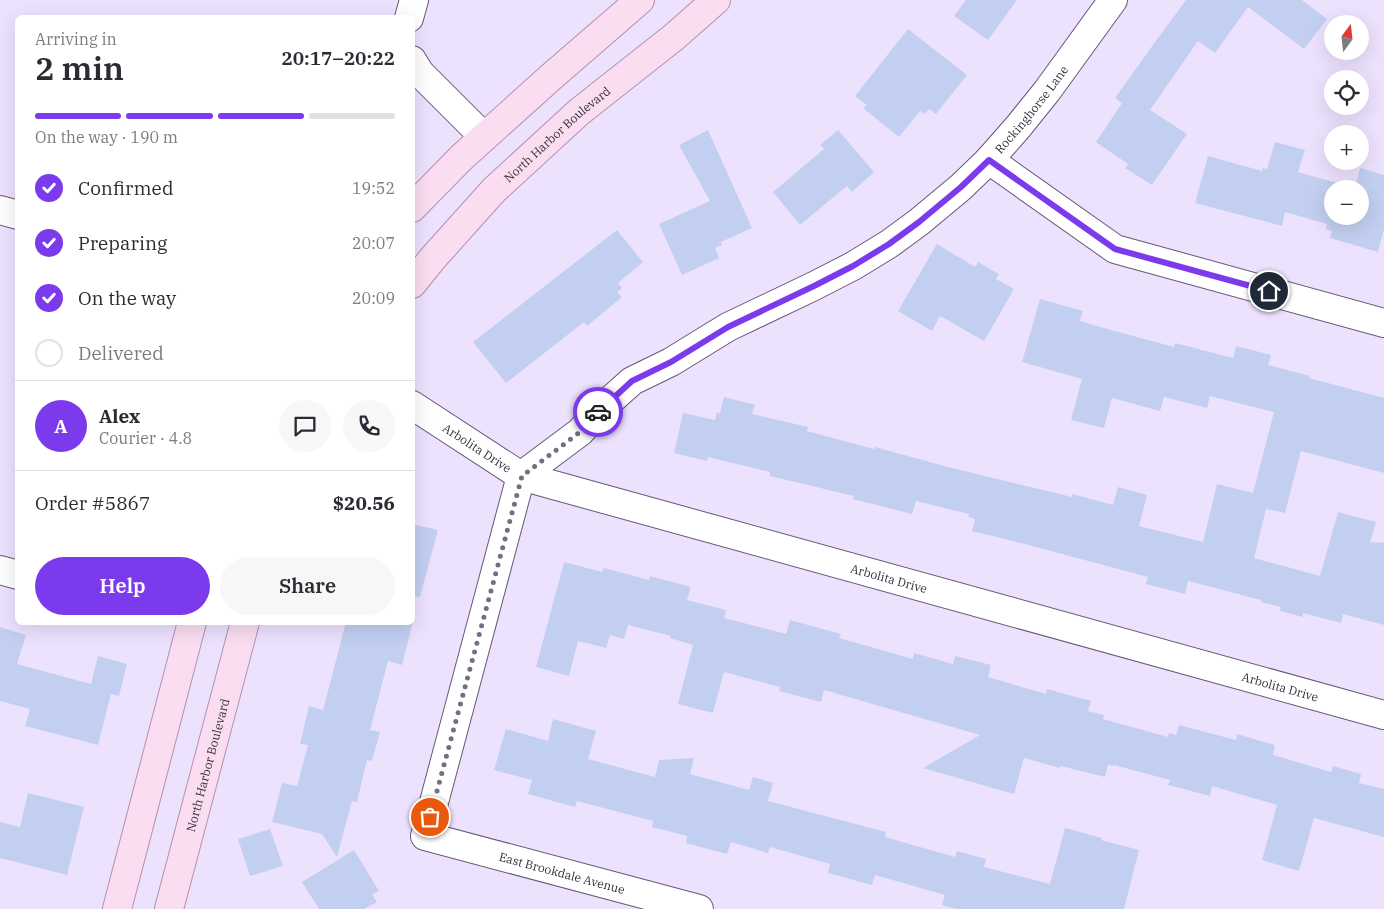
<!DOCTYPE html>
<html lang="en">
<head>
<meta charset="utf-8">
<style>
	:root { --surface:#fff; --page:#f7f7f7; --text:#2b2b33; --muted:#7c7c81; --line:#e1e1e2; --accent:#7c3aed }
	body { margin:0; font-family:"IBM Plex Serif",serif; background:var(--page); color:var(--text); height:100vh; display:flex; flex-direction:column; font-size:19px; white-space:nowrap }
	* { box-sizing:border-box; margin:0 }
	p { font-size:16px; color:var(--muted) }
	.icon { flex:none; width:28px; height:28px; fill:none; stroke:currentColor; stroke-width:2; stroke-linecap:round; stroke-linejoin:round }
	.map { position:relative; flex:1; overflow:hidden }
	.details { position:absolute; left:15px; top:15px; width:400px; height:610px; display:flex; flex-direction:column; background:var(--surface); border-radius:8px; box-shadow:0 5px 20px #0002 }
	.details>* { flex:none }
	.needle { width:32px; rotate:15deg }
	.fabs { position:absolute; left:1324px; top:15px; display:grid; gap:10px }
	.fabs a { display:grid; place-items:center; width:45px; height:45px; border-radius:50%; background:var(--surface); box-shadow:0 5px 20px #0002; font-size:25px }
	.pin { position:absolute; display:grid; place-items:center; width:42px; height:42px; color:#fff; margin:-21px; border:2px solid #fff; border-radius:50%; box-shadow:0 1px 5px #0007 }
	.courier { position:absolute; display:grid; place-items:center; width:50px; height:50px; margin:-25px; border:4px solid #7c3aed; border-radius:50%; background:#fff; color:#222; box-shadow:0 1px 6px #0007 }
	.summary em { font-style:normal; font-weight:600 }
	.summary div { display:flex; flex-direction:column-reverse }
	.summary { display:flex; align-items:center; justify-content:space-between; height:85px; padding:0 20px }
	h1 { font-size:32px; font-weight:600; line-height:38px }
	.bar { display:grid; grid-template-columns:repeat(4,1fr); gap:8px 5px; align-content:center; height:60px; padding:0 20px }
	.bar i { height:6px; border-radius:4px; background:var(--line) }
	.bar .current { background:var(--accent) }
	.bar p { grid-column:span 4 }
	.line { display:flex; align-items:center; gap:12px; padding:0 20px; border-top:1px solid var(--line) }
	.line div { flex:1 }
	.round { display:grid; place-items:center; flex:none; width:52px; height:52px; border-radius:26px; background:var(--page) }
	ol { padding:0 20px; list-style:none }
	li { display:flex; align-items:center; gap:15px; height:55px }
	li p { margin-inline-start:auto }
	li .icon { padding:5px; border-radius:50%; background:var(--accent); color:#fff; stroke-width:4 }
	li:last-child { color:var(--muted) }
	li i { width:28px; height:28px; border:2px solid var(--line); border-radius:50% }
	.button { display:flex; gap:10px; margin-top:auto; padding:10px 20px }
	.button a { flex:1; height:58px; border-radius:30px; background:var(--accent); color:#fff; font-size:20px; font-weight:600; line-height:58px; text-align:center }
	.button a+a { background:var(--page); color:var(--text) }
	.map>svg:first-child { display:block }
	.building { fill:#c2cff1; fill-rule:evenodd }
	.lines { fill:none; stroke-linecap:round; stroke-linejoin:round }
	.minor-casing { stroke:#655876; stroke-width:30 }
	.major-casing { stroke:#b392ac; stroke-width:30 }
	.minor { stroke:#fff; stroke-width:28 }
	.major { stroke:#faddf1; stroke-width:28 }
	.done { stroke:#756e81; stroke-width:5; stroke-dasharray:0 9 }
	.route { stroke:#7c3aed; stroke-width:6 }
	.labels { text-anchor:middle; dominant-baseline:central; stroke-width:4; stroke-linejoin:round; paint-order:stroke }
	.street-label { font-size:12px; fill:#35303d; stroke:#fff }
</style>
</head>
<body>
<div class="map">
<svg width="1384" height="909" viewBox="0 0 1384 909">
	<rect width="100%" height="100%" fill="#ede2fe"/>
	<g class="building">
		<path d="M966 0H1017L988 40 954 16Z"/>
		<path d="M1186 0H1302L1327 19 1304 49 1248 7 1215 53 1198 41 1150 110 1187 134 1152 185 1125 168 1128 164 1096 142 1122 103 1115 98 1150 49Z"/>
		<path d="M908 29 967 75 936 114 929 109 925 114 920 111 899 137 863 108 867 105 855 96Z"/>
		<path d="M708 130 752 228 721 242 722 245 715 248 719 258 682 275 659 224 710 201 679 145Z"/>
		<path d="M838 130 874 172 852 192 847 186 800 225 773 192 824 149 820 145Z"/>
		<path d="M1275 142 1305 150 1298 172 1355 188 1360 168 1384 175V229L1378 252 1330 238 1332 231 1326 229 1327 224 1285 212 1282 226 1195 203 1208 156 1262 171 1263 168 1267 169ZM1332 189H1360V216H1332Z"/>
		<path d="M617 230 643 262 618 283 622 288 617 292 622 297 587 326 584 322 506 383 473 342Z"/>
		<path d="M937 244 975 267 978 262 999 274 996 279 1014 289 984 341 940 316 932 331 898 311Z"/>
		<path d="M1040 299 1083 311 1080 321 1111 330 1174 347 1175 343 1233 358 1236 346 1271 355 1268 365 1310 376 1309 378 1384 398V473L1301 451 1285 513 1266 509 1254 558 1320 576 1338 512 1376 522 1370 542 1384 543V625L1343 614 1341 623 1303 613V617L1280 611 1281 607 1261 602V600L1188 581 1185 594 1146 584 1148 577 1021 543 972 531 975 519 968 517 969 514 916 501 912 514 853 499 854 496 770 476V472L708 457 707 461 674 453 683 413 715 420 717 412 720 413 724 397 755 405 752 414 808 427 807 431 874 449 875 447 948 467 1072 497V494L1113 505 1118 487 1147 495 1139 526 1203 542 1217 484 1253 493 1274 412 1210 396 1207 408 1164 397 1160 411 1112 398 1104 428 1071 420 1082 379 1022 362Z"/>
		<path d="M412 524 438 530 420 597 412 596Z"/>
		<path d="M564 562 602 572 604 568 649 580 650 576 691 587 687 600 726 610 724 618 786 634 790 620 841 634 839 638 913 659 914 653 953 664 955 656 991 665 988 677 1046 694 1047 689 1091 701 1088 711 1104 715 1103 719 1168 737 1169 733 1176 735 1179 725 1236 740 1237 734 1275 745 1273 755 1331 772 1333 766 1361 774 1359 783 1384 789V837L1314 818 1299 871 1262 860 1277 805 1212 786 1210 796 1168 785 1170 780 1114 765V766L1108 765 1105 777 1061 766 1060 768 1024 758 1014 794 923 768 980 735 824 690 821 702 779 691 780 687 724 672 713 713 678 704 693 645 670 638 671 636 628 625 624 639 610 635 606 648 578 641 569 676 536 667Z"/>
		<path d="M346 622H413L402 665 388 661 370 730 380 732 372 761 367 760 357 802 352 801 337 857 322 834 272 822 282 783 297 786 308 745 300 744 309 706 323 710Z"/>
		<path d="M0 627 26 635 17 664 91 684 98 656 127 664 119 696 111 694 98 745 25 726 30 709 0 701Z"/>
		<path d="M553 719 596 731 588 759 655 777 659 760 694 758 690 774 749 790 753 777 773 783 768 801 886 832 885 837 955 857 957 851 986 859 984 867 1050 884 1065 828 1102 838 1101 840 1139 850 1124 909H957L942 905 945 895 875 875 872 885 828 873 830 864 770 847 768 853 731 842 727 854 686 843 687 836 652 827 653 821 577 801 575 807 528 794 532 780 494 770 506 729 548 741Z"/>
		<path d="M28 793 84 807 67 875 0 858V822L20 827Z"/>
		<path d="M270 829 283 866 250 876 238 839Z"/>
		<path d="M354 850 379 891 372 895 377 902 364 909H319L302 882Z"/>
	</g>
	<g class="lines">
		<g class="minor-casing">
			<g id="minor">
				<path d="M409 18 414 0"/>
				<path d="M412 60 420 73 484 137"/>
				<path d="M989 160 1115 249 1384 323"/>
				<path d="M0 210 18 215"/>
				<path id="s1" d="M412 405 521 476 1384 715"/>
				<path d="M0 570 18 575"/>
				<path id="s2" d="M699 909 425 836 521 476 580 432 603 407 632 381 671 362 728 327 814 286 853 266 889 244 919 222 961 187 989 160 1018 127 1047 91 1113 0"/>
			</g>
		</g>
		<g class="major-casing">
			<g id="major">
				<path d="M412 208 461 158 551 77 640 0"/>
				<path id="s3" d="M412 284 433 258 494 190 579 112 674 37 716 0"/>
				<path d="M117 909 192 622"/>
				<path id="s4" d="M169 909 245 622"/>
			</g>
		</g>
		<use href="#minor" class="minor"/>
		<use href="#major" class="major"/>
	</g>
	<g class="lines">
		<path class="done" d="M430 817 522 476 580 432 598 412"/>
		<path class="route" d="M598 412 632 381 671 362 728 327 814 286 853 266 889 244 919 222 961 187 989 160 1115 249 1269 291"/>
	</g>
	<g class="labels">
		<g class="street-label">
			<text stroke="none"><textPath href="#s2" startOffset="1291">Rockinghorse Lane</textPath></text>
			<text stroke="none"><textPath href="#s3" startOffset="209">North Harbor Boulevard</textPath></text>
			<text stroke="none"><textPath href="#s1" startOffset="78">Arbolita Drive</textPath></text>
			<text stroke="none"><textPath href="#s1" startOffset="512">Arbolita Drive</textPath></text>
			<text stroke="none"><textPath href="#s1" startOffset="918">Arbolita Drive</textPath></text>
			<text stroke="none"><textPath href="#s4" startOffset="149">North Harbor Boulevard</textPath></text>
			<text transform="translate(562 873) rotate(15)">East Brookdale Avenue</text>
		</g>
	</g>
</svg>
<div class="fabs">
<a><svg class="needle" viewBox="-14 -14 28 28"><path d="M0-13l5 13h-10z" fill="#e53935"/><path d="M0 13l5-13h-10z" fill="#7c7c81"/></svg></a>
<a><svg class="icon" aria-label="locate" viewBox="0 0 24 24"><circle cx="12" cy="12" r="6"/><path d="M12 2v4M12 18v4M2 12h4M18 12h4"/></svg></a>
<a>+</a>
<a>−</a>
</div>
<div class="pin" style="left:430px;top:817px;background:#ea580c"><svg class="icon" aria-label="bag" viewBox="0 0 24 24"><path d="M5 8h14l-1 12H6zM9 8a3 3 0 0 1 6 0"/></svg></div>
<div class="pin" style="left:1269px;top:291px;background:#1f2937"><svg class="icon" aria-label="home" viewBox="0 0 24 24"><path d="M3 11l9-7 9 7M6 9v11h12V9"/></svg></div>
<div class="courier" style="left:598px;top:412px"><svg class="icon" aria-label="car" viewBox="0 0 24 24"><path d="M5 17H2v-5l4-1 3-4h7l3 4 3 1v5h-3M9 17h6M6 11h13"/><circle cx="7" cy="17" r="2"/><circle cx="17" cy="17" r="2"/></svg></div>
<section class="details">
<div class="summary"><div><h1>2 min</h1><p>Arriving in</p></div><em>20:17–20:22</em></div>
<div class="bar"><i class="current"></i><i class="current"></i><i class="current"></i><i></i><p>On the way · 190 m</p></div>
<ol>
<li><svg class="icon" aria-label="check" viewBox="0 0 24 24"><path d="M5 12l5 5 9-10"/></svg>Confirmed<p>19:52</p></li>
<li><svg class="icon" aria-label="check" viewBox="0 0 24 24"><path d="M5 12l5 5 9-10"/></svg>Preparing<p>20:07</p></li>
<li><svg class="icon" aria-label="check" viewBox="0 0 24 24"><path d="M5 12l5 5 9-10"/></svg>On the way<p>20:09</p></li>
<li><i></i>Delivered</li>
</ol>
<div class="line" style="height:90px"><b class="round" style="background:var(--accent);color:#fff">A</b><div><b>Alex</b><p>Courier · 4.8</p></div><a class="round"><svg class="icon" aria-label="chat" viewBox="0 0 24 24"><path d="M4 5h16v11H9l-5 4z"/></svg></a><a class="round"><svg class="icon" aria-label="phone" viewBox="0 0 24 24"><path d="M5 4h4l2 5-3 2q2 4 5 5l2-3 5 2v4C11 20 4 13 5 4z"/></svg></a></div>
<div class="line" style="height:65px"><div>Order #5867</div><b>$20.56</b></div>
<div class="button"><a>Help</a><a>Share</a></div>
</section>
</div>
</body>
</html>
